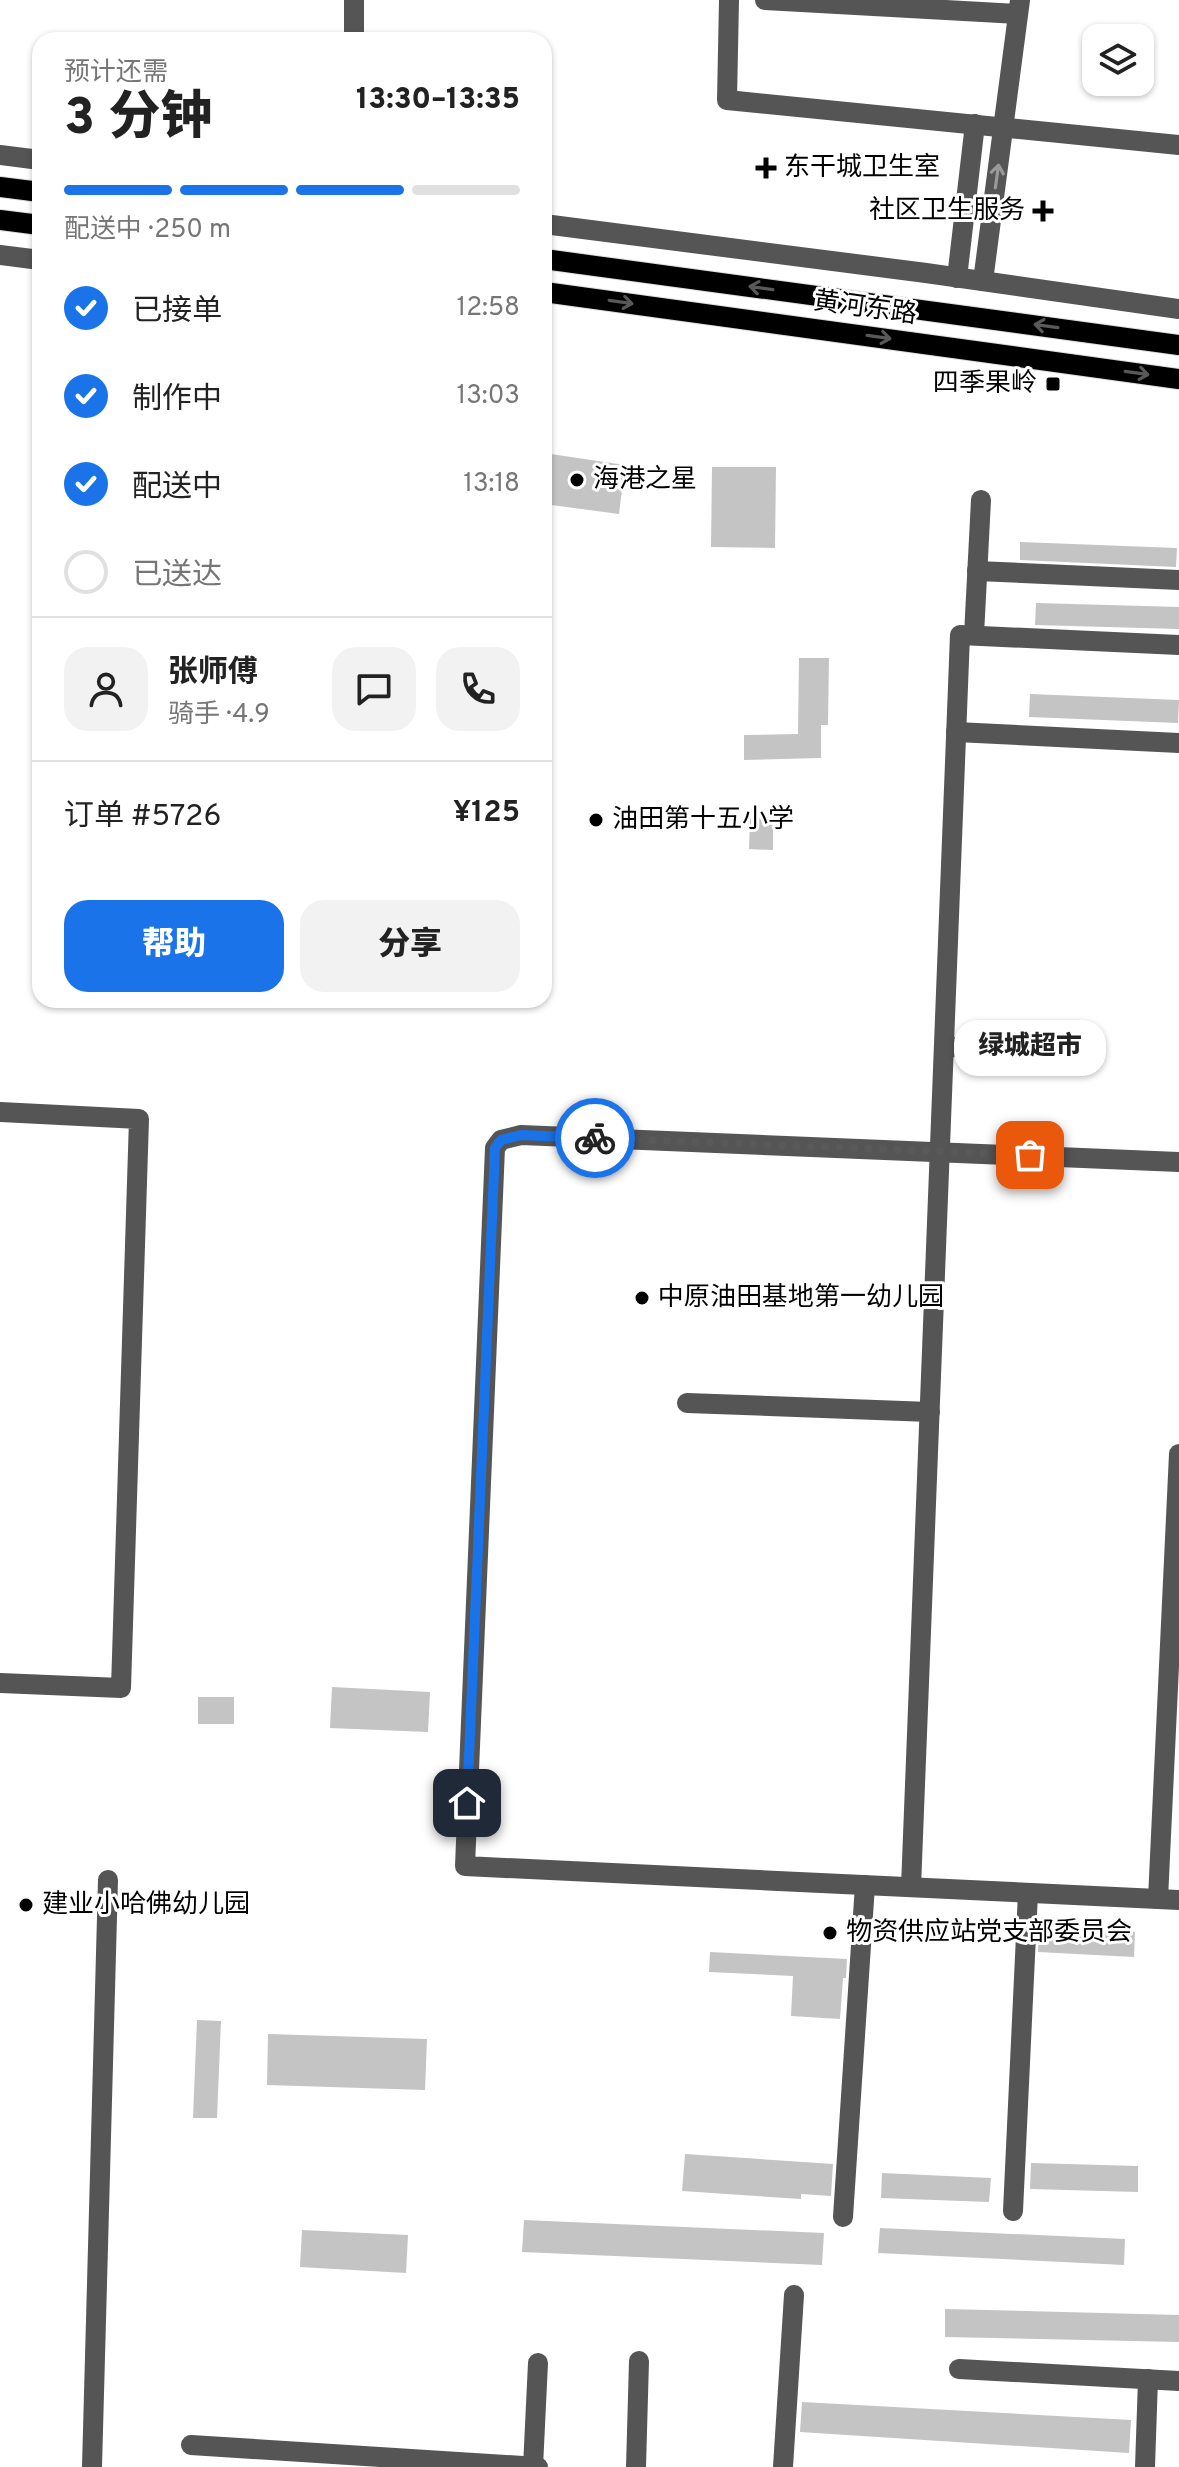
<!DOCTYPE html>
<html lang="zh">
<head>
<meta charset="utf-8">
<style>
	:root { --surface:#fff; --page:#f2f2f2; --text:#222; --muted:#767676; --line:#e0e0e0; --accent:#1a73e8 }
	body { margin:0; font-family:Overpass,"Noto Sans SC",sans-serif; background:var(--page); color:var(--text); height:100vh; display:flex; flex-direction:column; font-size:30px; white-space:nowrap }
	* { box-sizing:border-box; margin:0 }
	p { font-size:26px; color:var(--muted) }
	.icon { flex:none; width:44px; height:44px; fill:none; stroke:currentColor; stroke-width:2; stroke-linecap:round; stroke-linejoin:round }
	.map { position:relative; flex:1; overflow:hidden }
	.sheet { position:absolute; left:32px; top:32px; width:520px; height:976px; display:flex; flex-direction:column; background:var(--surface); border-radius:24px; box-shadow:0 2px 6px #0004 }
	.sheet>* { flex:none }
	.buttons { position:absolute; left:1082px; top:24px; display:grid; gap:16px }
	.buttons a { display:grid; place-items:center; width:72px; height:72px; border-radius:16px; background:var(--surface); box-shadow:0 2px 6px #0004; font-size:40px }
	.pin { position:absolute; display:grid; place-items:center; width:68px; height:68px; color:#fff; margin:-34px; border-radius:16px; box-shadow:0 4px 12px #0006 }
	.courier { position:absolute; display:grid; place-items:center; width:80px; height:80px; margin:-40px; border:6px solid #1a73e8; border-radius:50%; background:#fff; color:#222; box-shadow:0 2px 10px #0007 }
	.bubble { position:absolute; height:56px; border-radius:24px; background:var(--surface); box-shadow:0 2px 6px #0004; font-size:26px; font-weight:800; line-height:56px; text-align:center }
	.summary em { font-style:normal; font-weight:800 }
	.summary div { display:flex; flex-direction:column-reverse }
	.summary { display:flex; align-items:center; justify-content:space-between; height:136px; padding:0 32px }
	h1 { font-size:52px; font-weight:800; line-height:60px }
	.bar { display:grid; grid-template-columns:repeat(4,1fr); gap:12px 8px; align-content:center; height:96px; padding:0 32px }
	.bar i { height:10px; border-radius:6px; background:var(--line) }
	.bar .selected { background:var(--accent) }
	.bar p { grid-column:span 4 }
	.line { display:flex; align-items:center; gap:20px; padding:0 32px; border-top:2px solid var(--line) }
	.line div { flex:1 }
	.round { display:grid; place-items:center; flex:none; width:84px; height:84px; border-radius:24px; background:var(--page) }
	ol { padding:0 32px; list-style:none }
	li { display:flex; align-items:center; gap:24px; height:88px }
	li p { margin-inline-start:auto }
	li .icon { padding:8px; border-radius:50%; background:var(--accent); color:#fff; stroke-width:4 }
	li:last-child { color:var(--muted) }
	li i { width:44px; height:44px; border:4px solid var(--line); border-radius:50% }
	.cta { display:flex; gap:16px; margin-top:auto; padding:16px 32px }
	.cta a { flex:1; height:92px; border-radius:24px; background:var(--accent); color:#fff; font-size:32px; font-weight:800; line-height:92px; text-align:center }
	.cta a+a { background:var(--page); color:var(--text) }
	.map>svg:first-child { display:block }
	.building { fill:#c4c4c4 }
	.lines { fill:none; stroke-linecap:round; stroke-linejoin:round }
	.major-casing { stroke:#dbdbdb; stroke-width:22 }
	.minor { stroke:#555; stroke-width:20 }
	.major { stroke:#000; stroke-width:20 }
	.oneway { stroke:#999 }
	.oneway2 { stroke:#595959 }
	.done { stroke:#595959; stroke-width:8; stroke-dasharray:0 14.4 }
	.route { stroke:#1a73e8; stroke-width:10 }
	.poi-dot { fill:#000; stroke:#fff; stroke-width:3 }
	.labels { text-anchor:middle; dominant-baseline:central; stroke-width:6; stroke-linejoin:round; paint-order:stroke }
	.poi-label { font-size:26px; fill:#000; stroke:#fff; text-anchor:start }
	.street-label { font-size:26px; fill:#000; stroke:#fff }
</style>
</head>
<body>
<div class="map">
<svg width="1179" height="2467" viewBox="0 0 1179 2467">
	<rect width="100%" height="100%" fill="#fff"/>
	<g class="building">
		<path d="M544 453 625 465 619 514 544 504Z"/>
		<path d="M712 467H776L775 548 711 547Z"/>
		<path d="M1020 542 1177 548 1176 567 1020 560Z"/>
		<path d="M1036 603 1179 607V629L1035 625Z"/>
		<path d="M799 658H829L828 725H821V758L744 760V735L798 734Z"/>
		<path d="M1030 694 1179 700 1178 723 1029 717Z"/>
		<path d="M750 818 773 819V850L749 849Z"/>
		<path d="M332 1687 430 1692 428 1732 330 1728Z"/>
		<rect x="198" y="1697" width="36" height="27"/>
		<path d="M1039 1928 1135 1932 1134 1957 1038 1952Z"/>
		<path d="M710 1952 847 1959 846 1978H843L840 2019 791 2016 793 1976 709 1972Z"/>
		<path d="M197 2020 221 2021 217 2118H193Z"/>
		<path d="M268 2034 427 2039 425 2090 267 2085Z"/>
		<path d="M685 2154 833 2164 831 2196 801 2194V2199L682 2191Z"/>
		<path d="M1031 2163 1138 2166V2192L1030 2189Z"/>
		<path d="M882 2173 991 2178 989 2202 881 2198Z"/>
		<path d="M524 2220 824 2233 822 2265 522 2252Z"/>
		<path d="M880 2228 1125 2239 1124 2265 878 2253Z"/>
		<path d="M302 2230 408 2235 406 2273 300 2267Z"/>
		<path d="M945 2309 1179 2315V2342L945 2337Z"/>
		<path d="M802 2402 1131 2420 1129 2453 800 2432Z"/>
	</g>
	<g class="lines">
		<g class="major-casing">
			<g id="major">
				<path d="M0 187 40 192"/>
				<path d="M0 220 40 225"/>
				<path d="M544 259 1179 345"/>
				<path d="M544 292 1179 379"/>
			</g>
		</g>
		<g class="minor">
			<path d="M729 0 727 100 1179 145"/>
			<path d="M765 0 1018 14"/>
			<path d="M354 40V0"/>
			<path d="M0 155 40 160"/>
			<path d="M544 224 926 273 1179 309"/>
			<path d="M0 255 40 260"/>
			<path d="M957 278 975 124"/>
			<path d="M983 281 1020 0"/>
			<path d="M977 571 1179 580"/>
			<path d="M974 635 981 500"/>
			<path d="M956 732 1179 743"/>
			<path d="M944 1047 991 1048"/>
			<path d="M0 1112 139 1119 121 1688 0 1683"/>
			<path d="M1179 1162 521 1135 501 1140 495 1148 465 1866 1179 1900"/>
			<path d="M687 1403 930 1412"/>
			<path d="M911 1887 960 635 1179 645"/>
			<path d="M1158 1899 1179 1454"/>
			<path d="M1013 2211 1028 1893"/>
			<path d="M843 2217 865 1885"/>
			<path d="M959 2369 1179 2381"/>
			<path d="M191 2445 538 2467"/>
			<path d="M92 2467 108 1880"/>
			<path d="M533 2467 538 2363"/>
			<path d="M636 2467 639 2361"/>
			<path d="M783 2467 794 2295"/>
			<path d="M1145 2467 1148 2379"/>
		</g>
		<use href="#major" class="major"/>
	</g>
	<defs><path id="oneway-shaft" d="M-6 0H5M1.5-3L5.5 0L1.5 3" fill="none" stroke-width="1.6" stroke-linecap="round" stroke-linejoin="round" transform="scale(2)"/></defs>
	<use class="oneway" href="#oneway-shaft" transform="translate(997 176) rotate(-82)"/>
	<g class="oneway2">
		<use href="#oneway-shaft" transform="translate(761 288) rotate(-172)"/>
		<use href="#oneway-shaft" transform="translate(621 302) rotate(8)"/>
		<use href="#oneway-shaft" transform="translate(1046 326) rotate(-172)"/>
		<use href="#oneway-shaft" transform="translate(879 337) rotate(8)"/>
		<use href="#oneway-shaft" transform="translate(1137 373) rotate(8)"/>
	</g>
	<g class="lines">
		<path class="done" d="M595 1138 1030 1155"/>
		<path class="route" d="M467 1803 495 1148 501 1140 521 1135 595 1138"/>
	</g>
	<g class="poi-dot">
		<path d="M762 156h8v8h8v8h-8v8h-8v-8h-8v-8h8z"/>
		<path d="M1039 199h8v8h8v8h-8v8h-8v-8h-8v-8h8z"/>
		<rect x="1045" y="376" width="16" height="16" rx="4"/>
		<circle cx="577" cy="480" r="8"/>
		<circle cx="596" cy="820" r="8"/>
		<circle cx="642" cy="1298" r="8"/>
		<circle cx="26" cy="1905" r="8"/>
		<circle cx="830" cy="1933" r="8"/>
	</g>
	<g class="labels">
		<g class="poi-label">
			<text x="784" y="168">东干城卫生室</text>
			<text x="1025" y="211" text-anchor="end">社区卫生服务</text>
			<text x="1037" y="384" text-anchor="end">四季果岭</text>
			<text x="593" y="480">海港之星</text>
			<text x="612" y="820">油田第十五小学</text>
			<text x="658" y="1298">中原油田基地第一幼儿园</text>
			<text x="42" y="1905">建业小哈佛幼儿园</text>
			<text x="846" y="1933">物资供应站党支部委员会</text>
		</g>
		<g class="street-label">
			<text transform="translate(865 309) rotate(8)">黄河东路</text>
		</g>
	</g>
</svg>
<div class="buttons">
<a><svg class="icon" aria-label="layers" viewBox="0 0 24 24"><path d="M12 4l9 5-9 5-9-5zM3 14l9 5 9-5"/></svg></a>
</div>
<div class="pin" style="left:1030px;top:1155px;background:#ea580c"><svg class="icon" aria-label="bag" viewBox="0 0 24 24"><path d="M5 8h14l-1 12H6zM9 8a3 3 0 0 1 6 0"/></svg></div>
<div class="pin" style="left:467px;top:1803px;background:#1f2937"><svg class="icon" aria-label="home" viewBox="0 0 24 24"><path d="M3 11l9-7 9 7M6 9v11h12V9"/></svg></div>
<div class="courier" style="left:595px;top:1138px"><svg class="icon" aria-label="bike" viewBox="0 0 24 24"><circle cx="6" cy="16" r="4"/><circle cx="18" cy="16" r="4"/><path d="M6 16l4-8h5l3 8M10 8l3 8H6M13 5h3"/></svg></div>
<div class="bubble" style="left:954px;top:1020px;width:152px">绿城超市</div>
<section class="sheet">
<div class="summary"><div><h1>3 分钟</h1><p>预计还需</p></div><em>13:30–13:35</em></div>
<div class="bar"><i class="selected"></i><i class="selected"></i><i class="selected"></i><i></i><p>配送中 · 250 m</p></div>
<ol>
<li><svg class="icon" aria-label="check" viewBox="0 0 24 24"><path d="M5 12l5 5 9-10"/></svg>已接单<p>12:58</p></li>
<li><svg class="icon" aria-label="check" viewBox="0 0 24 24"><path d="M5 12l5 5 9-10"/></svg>制作中<p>13:03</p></li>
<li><svg class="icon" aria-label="check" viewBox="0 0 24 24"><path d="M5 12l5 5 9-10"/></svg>配送中<p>13:18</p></li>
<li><i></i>已送达</li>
</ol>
<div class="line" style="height:144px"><a class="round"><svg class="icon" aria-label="person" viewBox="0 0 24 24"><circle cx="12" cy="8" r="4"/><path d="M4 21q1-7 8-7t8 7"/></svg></a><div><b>张师傅</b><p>骑手 · 4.9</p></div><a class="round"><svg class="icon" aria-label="chat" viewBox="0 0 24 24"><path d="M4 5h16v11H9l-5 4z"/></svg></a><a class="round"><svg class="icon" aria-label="phone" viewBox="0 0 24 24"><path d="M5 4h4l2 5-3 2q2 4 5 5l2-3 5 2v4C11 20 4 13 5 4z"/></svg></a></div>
<div class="line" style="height:104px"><div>订单 #5726</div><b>¥125</b></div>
<div class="cta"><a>帮助</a><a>分享</a></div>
</section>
</div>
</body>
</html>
